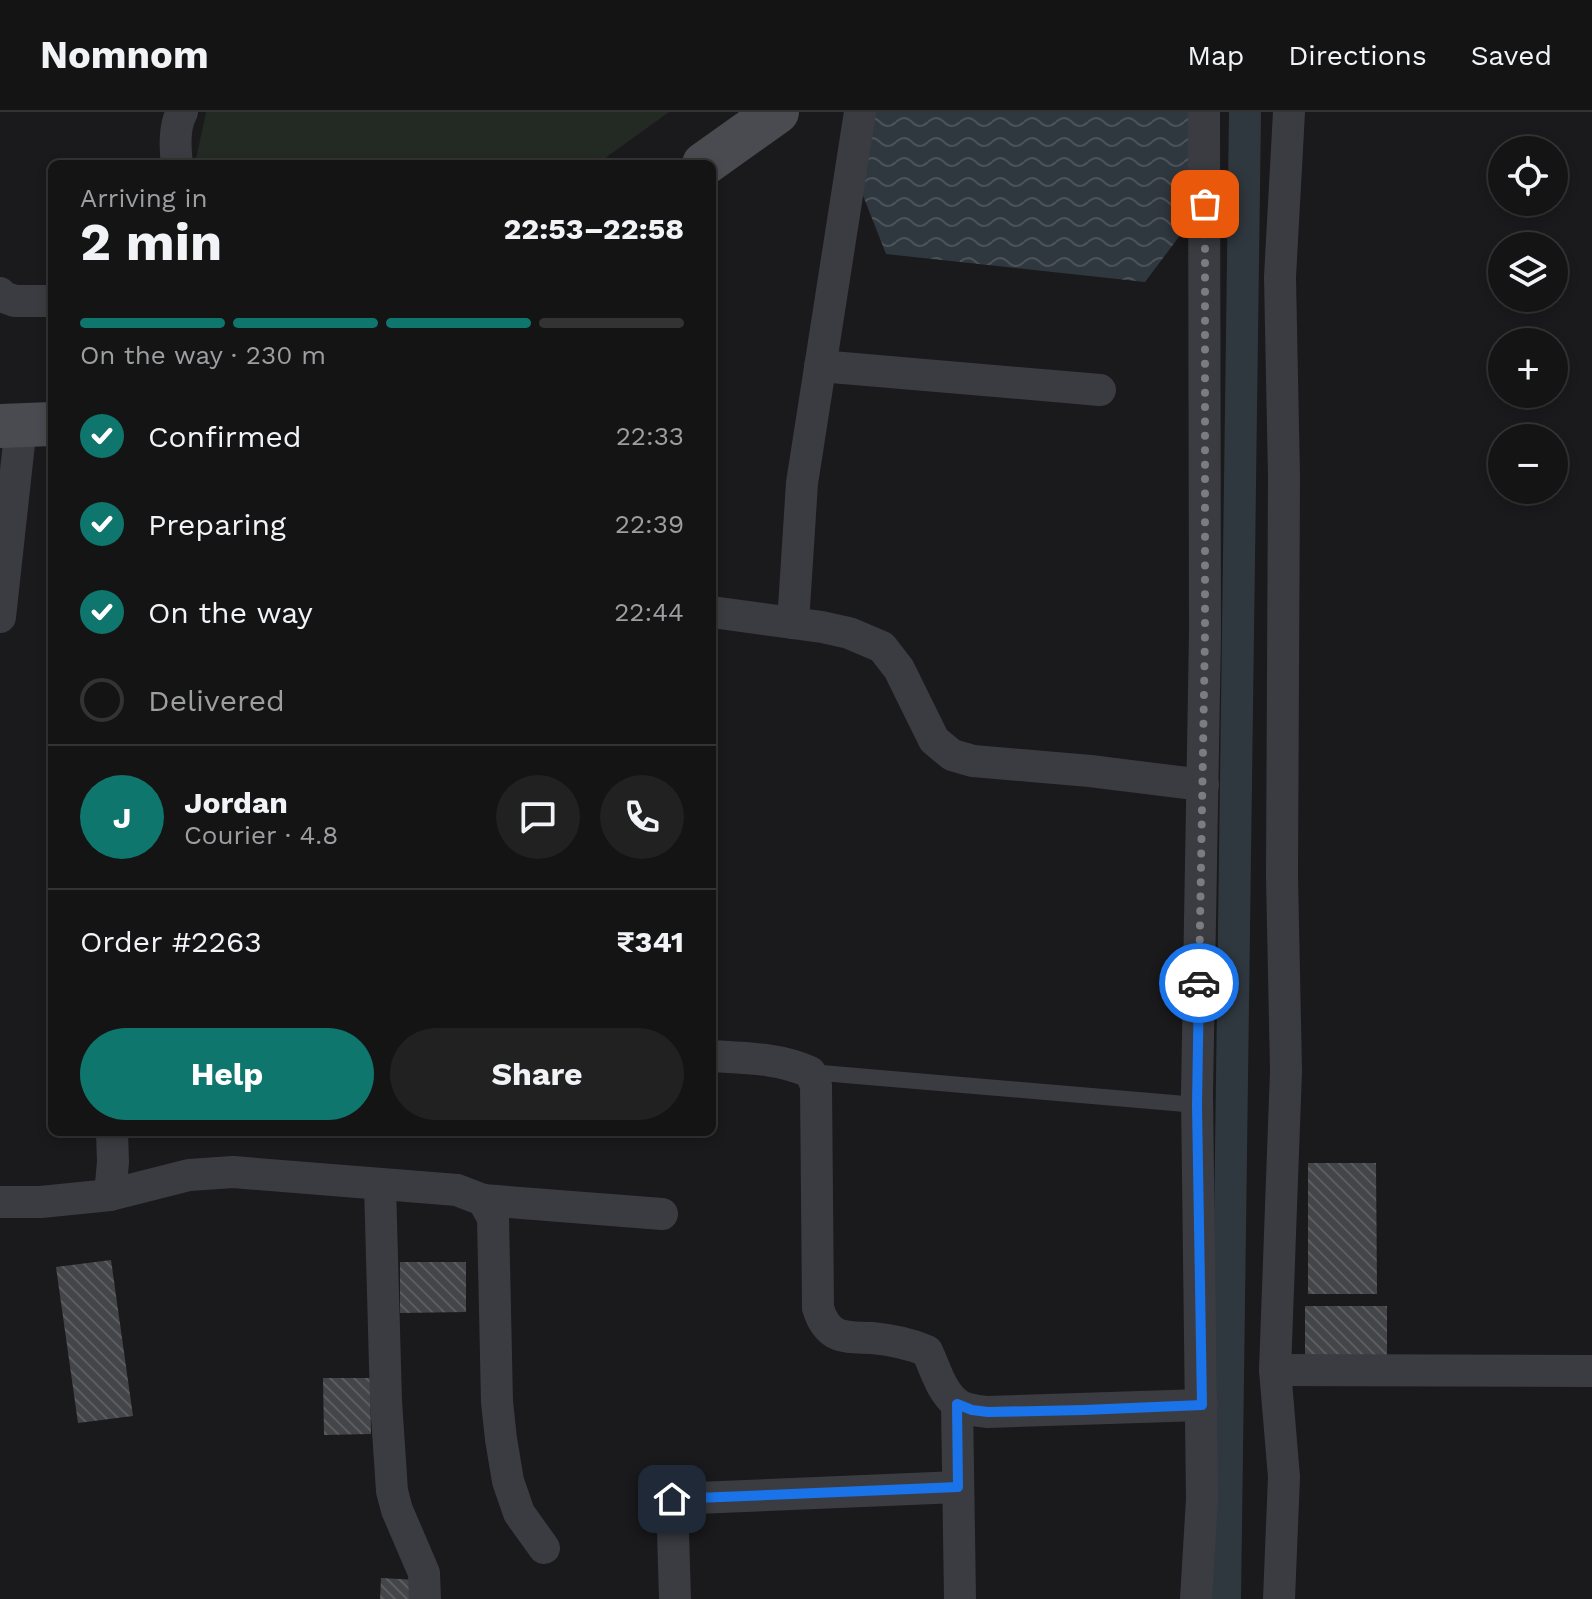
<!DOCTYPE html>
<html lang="en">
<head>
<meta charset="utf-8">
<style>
	:root { --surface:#141415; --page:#212122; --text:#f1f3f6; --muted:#9d9ea0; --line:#333334; --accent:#0f766e }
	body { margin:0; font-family:"Work Sans",sans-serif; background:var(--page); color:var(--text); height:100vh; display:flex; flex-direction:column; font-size:30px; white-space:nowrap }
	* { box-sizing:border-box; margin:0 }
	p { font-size:26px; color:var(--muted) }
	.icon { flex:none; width:44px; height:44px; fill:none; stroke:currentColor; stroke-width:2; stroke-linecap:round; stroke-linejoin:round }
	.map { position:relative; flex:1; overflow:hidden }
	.sheet { position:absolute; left:48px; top:48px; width:668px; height:976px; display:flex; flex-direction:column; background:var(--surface); border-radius:12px; box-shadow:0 4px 12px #0003,0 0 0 2px var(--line) }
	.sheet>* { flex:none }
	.fabs { position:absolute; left:1488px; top:24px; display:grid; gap:16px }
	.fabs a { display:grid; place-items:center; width:80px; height:80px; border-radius:50%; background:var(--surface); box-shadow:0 4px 12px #0003,0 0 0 2px var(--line); font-size:40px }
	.pin { position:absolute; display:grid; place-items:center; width:68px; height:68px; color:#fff; margin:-34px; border-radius:16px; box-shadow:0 4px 12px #0006 }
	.courier { position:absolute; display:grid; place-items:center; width:80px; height:80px; margin:-40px; border:6px solid #1a73e8; border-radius:50%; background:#fff; color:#222; box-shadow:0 2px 10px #0007 }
	.summary em { font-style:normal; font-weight:700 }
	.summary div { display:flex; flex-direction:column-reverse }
	.summary { display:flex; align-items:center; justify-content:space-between; height:136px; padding:0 32px }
	h1 { font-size:52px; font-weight:700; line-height:60px }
	.bar { display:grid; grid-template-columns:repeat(4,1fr); gap:12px 8px; align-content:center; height:96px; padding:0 32px }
	.bar i { height:10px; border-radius:6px; background:var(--line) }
	.bar .selected { background:var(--accent) }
	.bar p { grid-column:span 4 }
	.line { display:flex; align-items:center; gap:20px; padding:0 32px; border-top:2px solid var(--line) }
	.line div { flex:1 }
	.round { display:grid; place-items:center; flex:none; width:84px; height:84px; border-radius:42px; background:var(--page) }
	ol { padding:0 32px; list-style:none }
	li { display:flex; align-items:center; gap:24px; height:88px }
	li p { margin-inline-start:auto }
	li .icon { padding:8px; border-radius:50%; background:var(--accent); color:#fff; stroke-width:4 }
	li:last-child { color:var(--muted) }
	li i { width:44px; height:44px; border:4px solid var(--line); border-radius:50% }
	.action { display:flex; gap:16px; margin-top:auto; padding:16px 32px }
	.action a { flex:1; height:92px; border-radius:48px; background:var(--accent); color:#fff; font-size:32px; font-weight:700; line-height:92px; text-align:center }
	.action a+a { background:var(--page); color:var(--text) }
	header { display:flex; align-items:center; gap:48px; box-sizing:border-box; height:112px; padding:0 40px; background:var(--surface); border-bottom:2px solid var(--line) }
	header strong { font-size:38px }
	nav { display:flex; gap:44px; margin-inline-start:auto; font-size:28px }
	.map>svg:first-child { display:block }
	.grass { fill:#222a23 }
	.water { fill:url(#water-waves) }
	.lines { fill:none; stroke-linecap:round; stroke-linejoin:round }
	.canal { stroke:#30383f; stroke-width:32 }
	.building { fill:url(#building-back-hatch) }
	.lane { stroke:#3b3c41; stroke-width:16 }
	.street { stroke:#3b3c41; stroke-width:32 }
	.secondary { stroke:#494b51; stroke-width:44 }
	.done { stroke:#7a7c83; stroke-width:8; stroke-dasharray:0 14.4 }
	.route { stroke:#1a73e8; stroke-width:10 }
</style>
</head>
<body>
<header>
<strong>Nomnom</strong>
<nav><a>Map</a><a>Directions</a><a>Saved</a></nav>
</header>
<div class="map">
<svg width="1592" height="1487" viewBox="0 0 1592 1487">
	<defs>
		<pattern id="water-waves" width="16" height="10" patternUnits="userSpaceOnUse" patternTransform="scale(2)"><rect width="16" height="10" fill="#30383f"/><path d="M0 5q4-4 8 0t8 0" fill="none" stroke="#4b5259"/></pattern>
		<pattern id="building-back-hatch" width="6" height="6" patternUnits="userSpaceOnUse" patternTransform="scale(2)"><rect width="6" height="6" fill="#444549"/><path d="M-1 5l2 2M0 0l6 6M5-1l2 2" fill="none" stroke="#5c5d61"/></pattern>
	</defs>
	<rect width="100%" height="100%" fill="#1a1a1c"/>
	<path class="grass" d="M206 0H669L597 52H195Z"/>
	<path class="water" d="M873 0H1192L1190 110 1145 170 886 142 862 81Z"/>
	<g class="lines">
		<path class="canal" d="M1225 1487 1245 0"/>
	</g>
	<g class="building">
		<path d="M1308 1051H1376L1377 1182H1308Z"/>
		<path d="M111 1148 133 1304 78 1311 56 1155Z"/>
		<path d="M400 1150H466V1200L400 1201Z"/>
		<rect x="1305" y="1194" width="82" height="54"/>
		<path d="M323 1266H370L371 1322 324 1323Z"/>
		<path d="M381 1466 418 1468 417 1487H380Z"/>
	</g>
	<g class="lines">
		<path class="lane" d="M810 960 1197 993"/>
		<g class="street">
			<path d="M177 52C175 36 174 14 182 0"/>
			<path d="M0 181V184L15 189H52"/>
			<path d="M820 254 1100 278"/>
			<path d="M712 500 822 515 849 521 882 535 899 557 934 628 952 643 973 649 1090 659 1203 673"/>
			<path d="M0 505 21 313"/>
			<path d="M793 511 802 371 860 0"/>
			<path d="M712 944C746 946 779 946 810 960L816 973 818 1196C821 1206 825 1215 835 1221 847 1227 860 1225 872 1226 892 1228 909 1231 927 1239 935 1256 941 1279 956 1291 964 1298 978 1299 988 1300L1202 1293"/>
			<path d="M380 1073 386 1289 392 1379 397 1398 424 1461 425 1487"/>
			<path d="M110 1083 113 1050 112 1020"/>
			<path d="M483 1088 662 1102"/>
			<path d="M0 1090H41L110 1083 189 1063 233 1060 457 1078 483 1088 493 1106 497 1290 501 1327 508 1369 519 1401 544 1436"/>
			<path d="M1275 1258 1592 1259"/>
			<path d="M957 1292 960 1487"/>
			<path d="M675 1487 672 1387 958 1375"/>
			<path d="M1196 1487 1202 1387 1197 982 1205 521 1204 0"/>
			<path d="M1279 1487 1284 1365 1275 1258 1286 959 1282 764 1284 365 1280 165 1289 0"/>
		</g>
		<g class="secondary">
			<path d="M704 52 777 0"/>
			<path d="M0 314 52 312"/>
		</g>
	</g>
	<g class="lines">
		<path class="done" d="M1199 871 1205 521V92"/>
		<path class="route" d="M672 1387 958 1375 957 1292 972 1298 988 1300 1084 1298 1202 1293 1197 993 1199 871"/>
	</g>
</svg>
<div class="fabs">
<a><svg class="icon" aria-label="locate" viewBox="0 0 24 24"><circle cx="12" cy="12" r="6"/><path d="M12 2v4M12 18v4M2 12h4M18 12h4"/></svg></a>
<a><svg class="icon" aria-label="layers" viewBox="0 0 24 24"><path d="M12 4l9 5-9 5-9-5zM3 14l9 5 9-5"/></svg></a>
<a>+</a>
<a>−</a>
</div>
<div class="pin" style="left:1205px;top:92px;background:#ea580c"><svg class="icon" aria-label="bag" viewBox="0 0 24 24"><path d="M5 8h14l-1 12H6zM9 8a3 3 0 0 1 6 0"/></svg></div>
<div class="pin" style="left:672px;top:1387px;background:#1f2937"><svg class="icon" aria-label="home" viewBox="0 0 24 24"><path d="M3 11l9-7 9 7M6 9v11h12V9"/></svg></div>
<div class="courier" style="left:1199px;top:871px"><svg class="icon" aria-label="car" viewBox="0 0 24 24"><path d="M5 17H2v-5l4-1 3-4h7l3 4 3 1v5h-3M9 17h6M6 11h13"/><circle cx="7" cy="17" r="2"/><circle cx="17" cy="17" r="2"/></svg></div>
<section class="sheet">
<div class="summary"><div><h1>2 min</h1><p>Arriving in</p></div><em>22:53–22:58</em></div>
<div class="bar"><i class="selected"></i><i class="selected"></i><i class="selected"></i><i></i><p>On the way · 230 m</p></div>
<ol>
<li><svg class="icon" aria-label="check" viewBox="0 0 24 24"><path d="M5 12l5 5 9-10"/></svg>Confirmed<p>22:33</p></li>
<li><svg class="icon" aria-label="check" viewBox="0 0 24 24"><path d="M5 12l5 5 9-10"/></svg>Preparing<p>22:39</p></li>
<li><svg class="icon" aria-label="check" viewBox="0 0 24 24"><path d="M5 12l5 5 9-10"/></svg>On the way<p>22:44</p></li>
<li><i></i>Delivered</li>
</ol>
<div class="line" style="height:144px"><b class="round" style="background:var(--accent);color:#fff">J</b><div><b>Jordan</b><p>Courier · 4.8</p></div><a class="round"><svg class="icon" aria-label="chat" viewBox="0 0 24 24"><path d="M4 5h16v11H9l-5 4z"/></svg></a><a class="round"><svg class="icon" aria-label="phone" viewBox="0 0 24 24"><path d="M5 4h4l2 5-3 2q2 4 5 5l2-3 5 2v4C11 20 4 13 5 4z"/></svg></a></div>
<div class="line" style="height:104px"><div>Order #2263</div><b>₹341</b></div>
<div class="action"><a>Help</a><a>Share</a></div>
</section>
</div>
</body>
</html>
